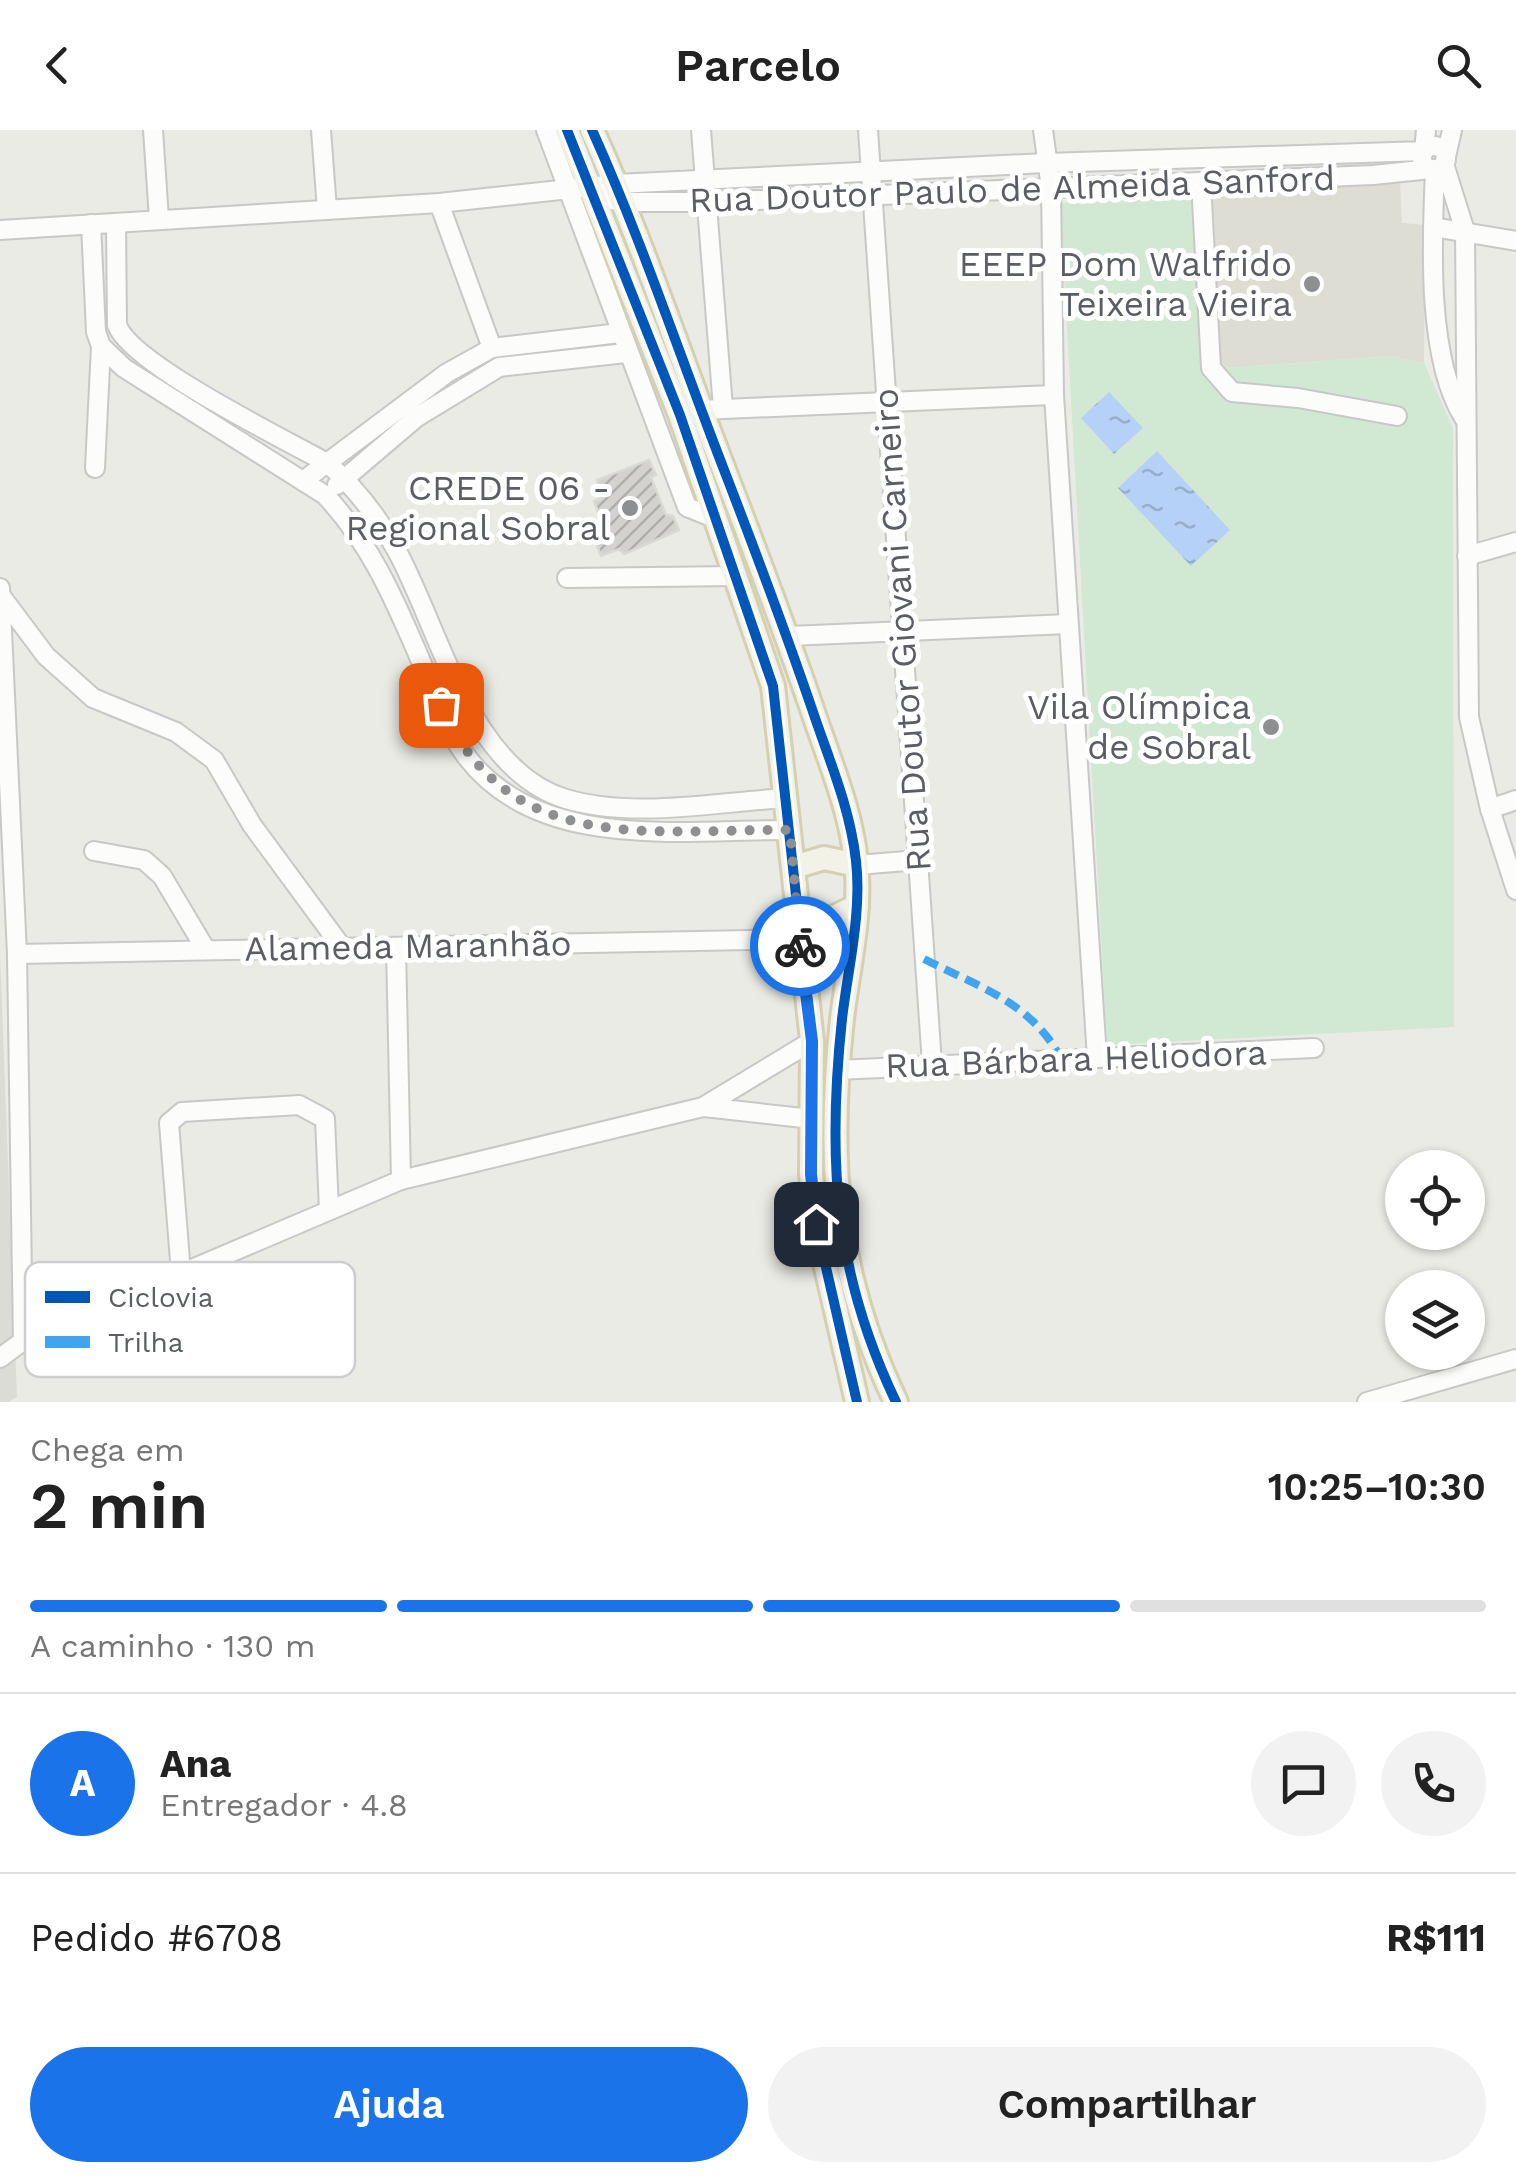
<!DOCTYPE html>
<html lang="pt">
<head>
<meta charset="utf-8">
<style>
	:root { --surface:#fff; --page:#f2f2f2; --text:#222; --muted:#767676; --line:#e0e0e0; --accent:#1a73e8 }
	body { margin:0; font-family:"Work Sans",sans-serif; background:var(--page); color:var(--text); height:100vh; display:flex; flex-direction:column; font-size:38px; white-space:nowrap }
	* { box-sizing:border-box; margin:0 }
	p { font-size:32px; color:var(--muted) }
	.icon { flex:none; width:55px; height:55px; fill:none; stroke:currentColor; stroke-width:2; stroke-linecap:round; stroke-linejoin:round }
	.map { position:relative; height:1272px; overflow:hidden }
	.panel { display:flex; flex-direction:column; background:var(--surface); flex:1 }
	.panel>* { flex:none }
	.fabs { position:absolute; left:1385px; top:1020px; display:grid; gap:20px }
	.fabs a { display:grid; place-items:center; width:100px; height:100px; border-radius:50%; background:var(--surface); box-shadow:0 2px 8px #0004; font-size:50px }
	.pin { position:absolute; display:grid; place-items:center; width:85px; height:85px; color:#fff; margin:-42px; border-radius:20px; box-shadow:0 5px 15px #0006 }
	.courier { position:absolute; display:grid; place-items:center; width:100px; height:100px; margin:-50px; border:8px solid #1a73e8; border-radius:50%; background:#fff; color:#222; box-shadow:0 2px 12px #0007 }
	.overview em { font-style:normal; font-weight:600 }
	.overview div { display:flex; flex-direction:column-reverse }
	.overview { display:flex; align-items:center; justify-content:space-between; height:170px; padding:0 30px }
	h1 { font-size:65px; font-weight:600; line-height:75px }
	.bar { display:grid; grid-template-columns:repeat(4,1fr); gap:15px 10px; align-content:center; height:120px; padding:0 30px }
	.bar i { height:12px; border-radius:8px; background:var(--line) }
	.bar .current { background:var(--accent) }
	.bar p { grid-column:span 4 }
	.line { display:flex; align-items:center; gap:25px; padding:0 30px; border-top:2px solid var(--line) }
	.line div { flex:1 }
	.round { display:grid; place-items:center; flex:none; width:105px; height:105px; border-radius:52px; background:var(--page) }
	.button { display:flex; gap:20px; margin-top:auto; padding:20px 30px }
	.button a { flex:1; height:115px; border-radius:60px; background:var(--accent); color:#fff; font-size:40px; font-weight:600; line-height:115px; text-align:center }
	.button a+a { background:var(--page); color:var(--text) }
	header { display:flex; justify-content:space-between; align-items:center; height:130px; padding:0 30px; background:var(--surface); font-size:45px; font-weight:600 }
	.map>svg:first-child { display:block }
	.industrial { fill:#dcdcd6 }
	.education { fill:#ddddd4 }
	.pitch { fill:#d1e9d2 }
	.water { fill:url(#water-ripples) }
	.building { fill:url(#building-hatch); stroke:#dadad4; stroke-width:2.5 }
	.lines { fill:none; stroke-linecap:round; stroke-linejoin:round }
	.minor-casing { stroke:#c7c8c7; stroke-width:22 }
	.major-casing { stroke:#d4d0b1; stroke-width:28 }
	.minor { stroke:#fcfcfb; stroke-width:18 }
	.major { stroke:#f2f2e7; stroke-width:22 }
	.quiet { stroke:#40a5ee; stroke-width:8; stroke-dasharray:15 8; stroke-linecap:butt }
	.cycleway-casing { stroke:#fff; stroke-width:16 }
	.cycleway { stroke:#0057b8; stroke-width:10 }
	.done { stroke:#8d8f90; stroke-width:10; stroke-dasharray:0 18 }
	.route { stroke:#1a73e8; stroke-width:12 }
	.poi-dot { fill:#8d8f90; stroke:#fff; stroke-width:4 }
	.labels { text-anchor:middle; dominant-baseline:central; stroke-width:10; stroke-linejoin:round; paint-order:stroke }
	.street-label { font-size:35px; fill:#5a5d63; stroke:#fff }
	.poi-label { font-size:35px; fill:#5a5d63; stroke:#fff; text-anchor:end }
	.key { fill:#fff; stroke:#ceced0; stroke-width:2.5 }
	.key-label { font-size:28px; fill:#5a5d63 }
</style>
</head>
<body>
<header><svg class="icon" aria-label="back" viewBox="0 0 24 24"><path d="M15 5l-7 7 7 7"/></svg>Parcelo<svg class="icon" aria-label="search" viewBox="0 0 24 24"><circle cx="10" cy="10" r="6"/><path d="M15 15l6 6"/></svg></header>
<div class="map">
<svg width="1516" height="1272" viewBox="0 0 1516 1272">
	<defs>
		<pattern id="water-ripples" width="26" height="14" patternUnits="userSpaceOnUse" patternTransform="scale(2.5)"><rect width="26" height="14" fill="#b6d1f7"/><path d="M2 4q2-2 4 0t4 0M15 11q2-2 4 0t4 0" fill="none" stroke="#97adcc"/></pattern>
		<pattern id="building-hatch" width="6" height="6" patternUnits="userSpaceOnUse" patternTransform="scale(2.5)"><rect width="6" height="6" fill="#d3d2cf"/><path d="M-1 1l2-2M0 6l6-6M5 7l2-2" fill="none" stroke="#aeaeac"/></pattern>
	</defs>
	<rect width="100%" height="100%" fill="#ebebe5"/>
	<path class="industrial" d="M0 825 17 1267 8 1272H0Z"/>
	<path class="education" d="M1400 51 1402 93 1425 95 1424 233 1390 226 1227 238 1202 212 1198 59Z"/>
	<path class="pitch" d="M1198 67 1202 212 1227 238 1390 226 1424 233 1453 298 1454 897 1107 915 1060 73Z"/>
	<g class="water">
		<path d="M1109 262 1143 298 1114 324 1081 288Z"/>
		<path d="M1157 321 1230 400 1191 436 1118 358Z"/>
	</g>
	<path class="building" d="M649 330 656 345 651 347 666 385 673 386 679 400 624 424 619 419 601 426 589 394 601 390 594 371 604 367 597 350Z"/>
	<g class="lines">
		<g class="minor-casing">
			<g id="minor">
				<path d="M153 0 159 89"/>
				<path d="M321 0 327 80"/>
				<path d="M546 0 687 377 714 388"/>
				<path d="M701 0 723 278"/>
				<path d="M868 0 932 934"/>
				<path d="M1043 0 1051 58 1054 265 1097 928"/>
				<circle cx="1434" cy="28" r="12"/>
				<path d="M1445 31 1452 0"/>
				<path d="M1444 34 1465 101 1469 587 1490 679 1516 760"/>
				<path d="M1435 39C1432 111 1426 227 1464 288"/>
				<path d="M1201 52 1211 238 1232 262 1298 268 1397 286"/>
				<path d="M594 67 625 72H706L1373 45 1431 39"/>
				<path d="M439 73 492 218"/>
				<path d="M116 93 117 195C131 234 284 309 327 333 355 357 380 390 398 423 440 501 471 641 566 669 634 689 716 672 787 668"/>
				<path d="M91 94 96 202 101 216 124 238 325 365C369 412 392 464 417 522 432 556 444 597 466 626 539 723 684 699 790 700"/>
				<path d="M1433 97 1516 111"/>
				<path d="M0 100 439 73 616 54 1046 33 1424 21 1426 0"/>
				<path d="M700 280 1054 265"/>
				<path d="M95 338 101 216"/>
				<path d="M303 351 447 243 492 218 620 203"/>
				<path d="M337 355 417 287 499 237 626 223"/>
				<path d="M1467 426 1516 412"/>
				<path d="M567 448 736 446"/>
				<path d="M0 458 17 824 23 1211"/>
				<path d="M1 466 46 526 93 568 176 602 214 630 252 695 341 816"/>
				<path d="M789 506 1068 494"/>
				<path d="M1490 679 1516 670"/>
				<path d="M94 721 144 730 162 746 206 820"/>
				<path d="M857 735 919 730"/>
				<path d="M396 817 401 1050"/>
				<path d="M17 824 799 809"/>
				<path d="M837 940 1314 918"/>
				<path d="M704 977 812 989"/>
				<path d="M181 1143 169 993 182 982 299 975 325 989 329 1080"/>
				<path d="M0 1228 23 1211 401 1050 703 977 812 911"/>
				<path d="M1367 1272 1516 1229"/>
			</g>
		</g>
		<g class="major-casing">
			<g id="major">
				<path d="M567 0 680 285 773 556 812 911 811 1044 816 1094 857 1272"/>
				<path d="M592 0C643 113 681 230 726 345 756 423 785 500 812 579 829 630 850 677 856 731 862 783 848 838 842 889 827 1030 834 1142 896 1272"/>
				<path d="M794 737 824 728 857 735"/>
				<path d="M797 780 830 789 857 776"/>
			</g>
		</g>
		<use href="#minor" class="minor"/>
		<use href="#major" class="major"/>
		<path class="quiet" d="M924 829C977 856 1033 873 1061 929"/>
		<g class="cycleway-casing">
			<g id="cycleway">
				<path d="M567 0 680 285 773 556 812 911 811 1044 816 1094 857 1272"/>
				<path d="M592 0C643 113 681 230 726 345 756 423 785 500 812 579 829 630 850 677 856 731 862 783 848 838 842 889 827 1030 834 1142 896 1272"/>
			</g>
		</g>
		<use href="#cycleway" class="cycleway"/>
	</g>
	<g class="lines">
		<path class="done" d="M441 575C508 728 651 699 790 700L800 816"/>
		<path class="route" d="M800 816 812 911 811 1044 816 1094"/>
	</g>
	<g class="poi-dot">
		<circle cx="1312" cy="154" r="10"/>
		<circle cx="630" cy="378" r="10"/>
		<circle cx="1271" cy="597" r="10"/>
	</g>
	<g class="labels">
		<g class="street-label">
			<text transform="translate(1012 59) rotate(-2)">Rua Doutor Paulo de Almeida Sanford</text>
			<text transform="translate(902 500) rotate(-94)">Rua Doutor Giovani Carneiro</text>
			<text transform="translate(408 816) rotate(-1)">Alameda Maranhão</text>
			<text transform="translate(1076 929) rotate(-2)">Rua Bárbara Heliodora</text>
		</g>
		<g class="poi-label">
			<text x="1292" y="134">EEEP Dom Walfrido<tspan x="1292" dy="40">Teixeira Vieira</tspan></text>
			<text x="610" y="358">CREDE 06 -<tspan x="610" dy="40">Regional Sobral</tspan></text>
			<text x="1251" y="577">Vila Olímpica<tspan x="1251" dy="40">de Sobral</tspan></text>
		</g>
	</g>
	<rect x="25" y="1132" width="330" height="115" rx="15" class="key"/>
	<rect x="45" y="1161" width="45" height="12" fill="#0057b8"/>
	<rect x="45" y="1206" width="45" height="12" fill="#40a5ee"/>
	<g class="key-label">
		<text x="108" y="1177">Ciclovia</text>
		<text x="108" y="1222">Trilha</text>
	</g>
</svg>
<div class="fabs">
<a><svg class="icon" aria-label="locate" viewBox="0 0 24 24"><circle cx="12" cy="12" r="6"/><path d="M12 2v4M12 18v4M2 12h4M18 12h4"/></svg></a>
<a><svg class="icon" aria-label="layers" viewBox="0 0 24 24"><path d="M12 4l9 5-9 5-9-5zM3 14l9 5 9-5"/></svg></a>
</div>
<div class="pin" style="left:441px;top:575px;background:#ea580c"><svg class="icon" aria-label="bag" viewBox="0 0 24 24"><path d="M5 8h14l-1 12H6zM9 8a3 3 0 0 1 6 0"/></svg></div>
<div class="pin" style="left:816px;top:1094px;background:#1f2937"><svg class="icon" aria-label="home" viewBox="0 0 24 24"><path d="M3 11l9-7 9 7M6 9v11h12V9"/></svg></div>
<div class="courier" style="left:800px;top:816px"><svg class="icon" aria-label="bike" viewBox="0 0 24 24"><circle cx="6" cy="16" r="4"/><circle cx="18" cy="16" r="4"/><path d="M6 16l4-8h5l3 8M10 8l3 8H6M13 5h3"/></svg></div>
</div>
<section class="panel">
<div class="overview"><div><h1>2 min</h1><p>Chega em</p></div><em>10:25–10:30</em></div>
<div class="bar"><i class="current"></i><i class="current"></i><i class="current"></i><i></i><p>A caminho · 130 m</p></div>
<div class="line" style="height:180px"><b class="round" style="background:var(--accent);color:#fff">A</b><div><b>Ana</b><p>Entregador · 4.8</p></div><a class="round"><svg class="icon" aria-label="chat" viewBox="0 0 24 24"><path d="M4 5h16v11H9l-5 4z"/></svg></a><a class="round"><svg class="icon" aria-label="phone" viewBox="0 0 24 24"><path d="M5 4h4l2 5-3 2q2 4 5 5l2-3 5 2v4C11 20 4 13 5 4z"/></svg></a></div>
<div class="line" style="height:130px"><div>Pedido #6708</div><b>R$111</b></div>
<div class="button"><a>Ajuda</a><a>Compartilhar</a></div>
</section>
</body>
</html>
